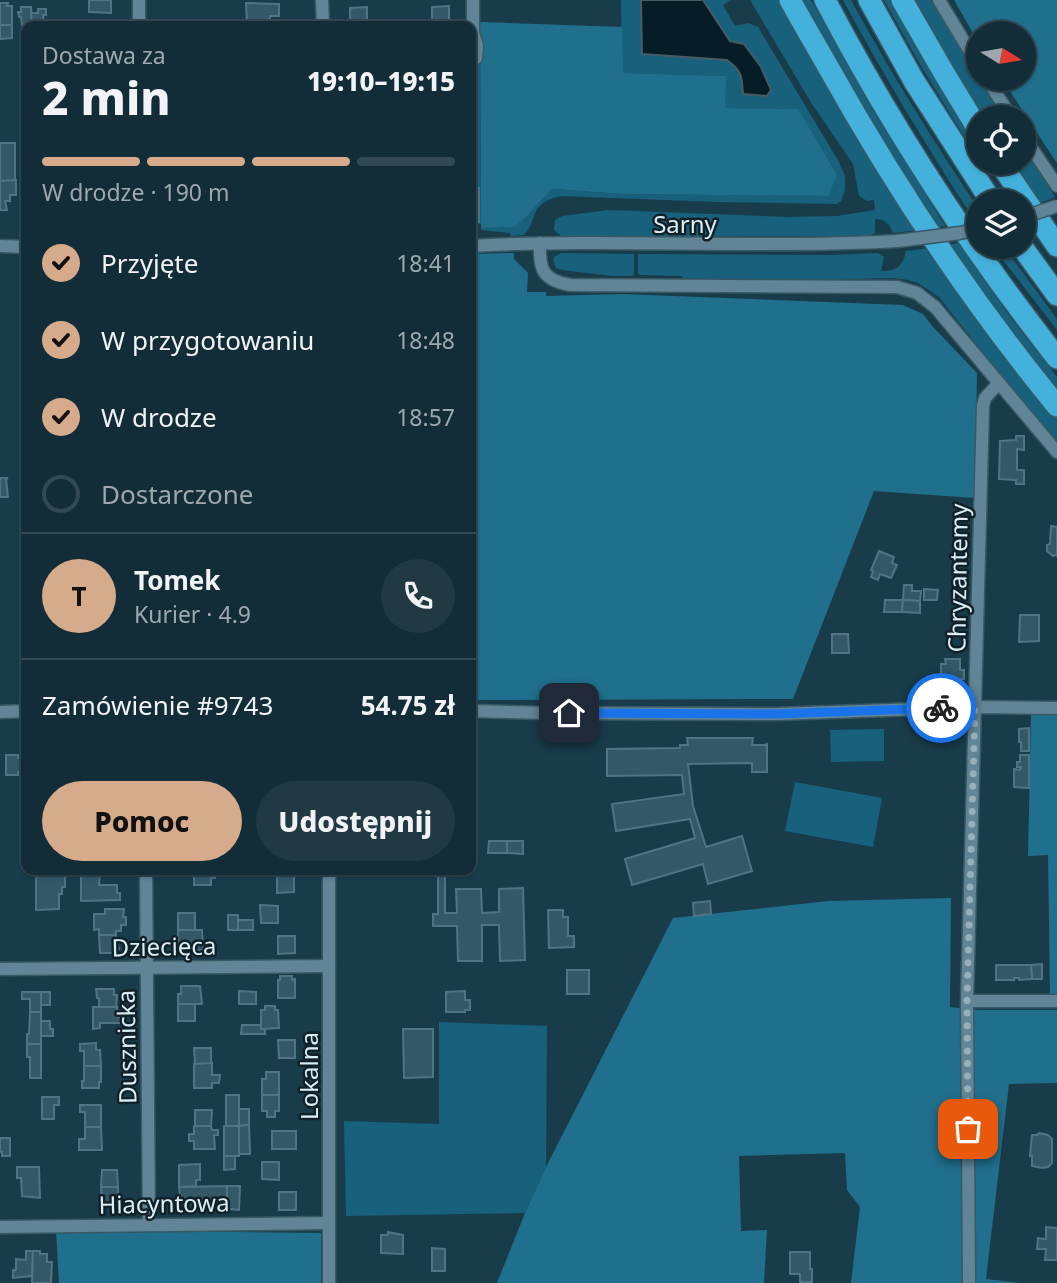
<!DOCTYPE html>
<html lang="pl">
<head>
<meta charset="utf-8">
<style>
	:root { --surface:#132d38; --page:#203943; --text:#f1f3f6; --muted:#9da8ae; --line:#324953; --accent:#d6ab8b }
	body { margin:0; font-family:"Noto Sans",sans-serif; background:var(--page); color:var(--text); height:100vh; display:flex; flex-direction:column; font-size:26px; white-space:nowrap }
	* { box-sizing:border-box; margin:0 }
	p { font-size:23px; color:var(--muted) }
	.icon { flex:none; width:38px; height:38px; fill:none; stroke:currentColor; stroke-width:2; stroke-linecap:round; stroke-linejoin:round }
	.map { position:relative; flex:1; overflow:hidden }
	.panel { position:absolute; left:21px; top:21px; width:455px; height:854px; display:flex; flex-direction:column; background:var(--surface); border-radius:14px; box-shadow:0 2px 5px #0004,0 0 0 2px var(--line) }
	.panel>* { flex:none }
	.needle { width:46px; rotate:101deg }
	.fabs { position:absolute; left:966px; top:21px; display:grid; gap:14px }
	.fabs a { display:grid; place-items:center; width:70px; height:70px; border-radius:50%; background:var(--surface); box-shadow:0 2px 5px #0004,0 0 0 2px var(--line); font-size:35px }
	.pin { position:absolute; display:grid; place-items:center; width:60px; height:60px; color:#fff; margin:-30px; border-radius:14px; box-shadow:0 4px 10px #0006 }
	.courier { position:absolute; display:grid; place-items:center; width:70px; height:70px; margin:-35px; border:5px solid #1a73e8; border-radius:50%; background:#fff; color:#222; box-shadow:0 2px 9px #0007 }
	.summary em { font-style:normal; font-weight:800 }
	.summary div { display:flex; flex-direction:column-reverse }
	.summary { display:flex; align-items:center; justify-content:space-between; height:119px; padding:0 21px }
	h1 { font-size:46px; font-weight:800; line-height:52px }
	.bar { display:grid; grid-template-columns:repeat(4,1fr); gap:10px 7px; align-content:center; height:84px; padding:0 21px }
	.bar i { height:9px; border-radius:5px; background:var(--line) }
	.bar .on { background:var(--accent) }
	.bar p { grid-column:span 4 }
	.line { display:flex; align-items:center; gap:18px; padding:0 21px; border-top:2px solid var(--line) }
	.line div { flex:1 }
	.round { display:grid; place-items:center; flex:none; width:74px; height:74px; border-radius:37px; background:var(--page) }
	ol { padding:0 21px; list-style:none }
	li { display:flex; align-items:center; gap:21px; height:77px }
	li p { margin-inline-start:auto }
	li .icon { padding:7px; border-radius:50%; background:var(--accent); color:#111; stroke-width:4 }
	li:last-child { color:var(--muted) }
	li i { width:38px; height:38px; border:4px solid var(--line); border-radius:50% }
	.cta { display:flex; gap:14px; margin-top:auto; padding:14px 21px }
	.cta a { flex:1; height:80px; border-radius:42px; background:var(--accent); color:#111; font-size:28px; font-weight:800; line-height:80px; text-align:center }
	.cta a+a { background:var(--page); color:var(--text) }
	.map>svg:first-child { display:block }
	.green { fill:#17617c }
	.forest { fill:#206f8c }
	.water { fill:#061d27; stroke:#465c65; stroke-width:2 }
	.building { fill:#345867; stroke:#507484; stroke-width:2 }
	.lines { fill:none; stroke-linecap:round; stroke-linejoin:round }
	.minor-casing { stroke:#395864; stroke-width:15 }
	.motorway-casing { stroke:#395864; stroke-width:24 }
	.minor { stroke:#618596; stroke-width:12 }
	.motorway { stroke:#43b1db; stroke-width:21 }
	.minor-bridge-casing { stroke:#395864; stroke-width:15; stroke-linecap:butt }
	.minor-bridge { stroke:#618596; stroke-width:12 }
	.done { stroke:#96b0bb; stroke-width:7; stroke-dasharray:0 12.6 }
	.route { stroke:#1a73e8; stroke-width:9 }
	.labels { text-anchor:middle; dominant-baseline:central; stroke-width:5; stroke-linejoin:round; paint-order:stroke }
	.street-label { font-size:24px; fill:#daeef7; stroke:#122128 }
</style>
</head>
<body>
<div class="map">
<svg width="1057" height="1283" viewBox="0 0 1057 1283">
	<rect width="100%" height="100%" fill="#193c4b"/>
	<g class="green">
		<path d="M621 0H641L642 54 727 60 737 67 741 75 767 96 703 0H731L723 5 735 26 748 23 758 27 839 162 845 176V190L841 201 837 204 718 202 560 196C527 205 540 217 524 235L511 236 510 233 481 230V228L515 227 527 216 552 189 622 194 828 196 798 109 724 108 725 76 622 73Z"/>
		<path d="M750 0H781L918 230 893 233C890 224 885 219 875 219V233L870 235 852 236 562 237 554 230 555 220 562 216 609 210 787 217 837 216 875 210 874 200 867 201 859 196 853 164 812 104Z"/>
		<path d="M800 0H811L875 114 945 226 934 228 883 145Z"/>
		<path d="M843 0H851C890 72 933 140 978 208V219L974 220C928 148 883 75 843 0Z"/>
		<path d="M884 0H892L953 104 978 143V159L921 66Z"/>
		<path d="M912 0H931L1003 117H982Z"/>
		<path d="M471 50 480 58 481 224H471Z"/>
		<path d="M1024 149 1055 197 1038 204 1011 163H1024Z"/>
		<path d="M958 243 1013 321 1057 377V393L946 245Z"/>
		<path d="M993 247H1004L1057 319V330Z"/>
		<path d="M930 248 1016 367 1057 418V443L1019 399 939 297 918 283 908 280 893 278 761 281 683 278 682 276 641 275 638 274V254L831 255 878 253 884 257 881 271C896 272 903 266 906 251Z"/>
		<path d="M561 253 634 254V274L632 276H612L562 270 556 268 553 260 554 257Z"/>
		<path d="M884 729V761L831 762 830 730Z"/>
		<path d="M795 782 882 798 873 847 785 831Z"/>
		<path d="M439 1022 547 1026 546 1167 525 1213 346 1216 344 1121 439 1124Z"/>
	</g>
	<g class="forest">
		<path d="M954 0H1057V162H1056L1002 79H1024V33H978V42Z"/>
		<path d="M480 22 622 27 623 73 726 76 725 108 798 109 837 175 828 196 622 194 552 189 527 216 515 227 481 228Z"/>
		<path d="M514 253V259L528 273 527 292H546V296L622 294 903 305 923 314 933 327 977 373 975 498 874 491 793 699 471 700V254Z"/>
		<path d="M1031 713H1057V998H1050L1048 855 1028 856Z"/>
		<path d="M951 898 950 1007 979 1010H1057V1083L1009 1084 986 1279 1020 1283H851L860 1207 847 1190 845 1153 739 1156 741 1231 767 1230 764 1283H497L525 1213 546 1167 673 918 828 901Z"/>
		<path d="M56 1230 321 1233V1283H59Z"/>
	</g>
	<path class="water" d="M641 0H703L730 41 744 44 761 67 771 90 767 96 743 94C742 76 742 71 727 60L642 54Z"/>
	<g class="building">
		<path d="M89 0H111V13L89 12Z"/>
		<path d="M0 3H8L7 6H12V25H0Z"/>
		<path d="M246 3 279 4V16H270V26H249L248 23H247Z"/>
		<path d="M449 6V23L432 24V7Z"/>
		<path d="M21 7H31L32 25H22L21 17H19L18 12H21Z"/>
		<path d="M367 7V24H350V8Z"/>
		<path d="M38 9H46V15H43L44 24 32 25 31 13H38Z"/>
		<path d="M0 25H12V38L0 39Z"/>
		<rect x="0" y="143" width="15" height="38"/>
		<path d="M16 180V195H10V201H5L7 210H0V181Z"/>
		<rect x="471" y="188" width="8" height="34"/>
		<path d="M1016 436H1024V450L1017 449V470H1024V484H1016V480L999 479 1000 441 1016 440Z"/>
		<path d="M0 478H8L6 479 8 497H0Z"/>
		<path d="M1051 526 1057 527V556L1055 555 1053 556 1047 551V545L1050 544Z"/>
		<path d="M879 551 894 557 892 563 897 565 891 578 880 574 878 580 871 577 873 571 871 570Z"/>
		<path d="M904 585H912V591H921L920 601 903 600Z"/>
		<path d="M924 589 938 590 937 600H924Z"/>
		<path d="M885 600H903L902 612H884Z"/>
		<path d="M903 600 920 601V613L902 612Z"/>
		<path d="M1020 615H1039V641L1019 642Z"/>
		<path d="M832 634H848L849 653H832Z"/>
		<path d="M945 659H960V670H964V679H960V690L951 691V693H938V686H934L933 675H941V664H946Z"/>
		<path d="M1029 728V751H1021V742H1019V729Z"/>
		<path d="M687 738H753L752 745H766L767 743V772H752V763L688 764 693 806 706 847 742 836 752 871 708 884 703 864 632 885 625 859 695 838 690 819 616 831 612 804 684 794 682 775 607 776V749L680 748V745H688Z"/>
		<path d="M6 755H18V758H26V772H18V775H6Z"/>
		<path d="M1020 755H1029V788L1014 787V769L1020 770 1021 767H1017V762H1020Z"/>
		<path d="M489 841H507V853H488Z"/>
		<path d="M507 841H523V854L507 853Z"/>
		<path d="M36 870H65V887H62V894H59V909L36 910Z"/>
		<path d="M81 870H100L99 885H117V893H120V900L81 901Z"/>
		<path d="M194 870H215V878H211V885H194Z"/>
		<path d="M438 870H445V913H457L456 889H481L482 913 499 912V889L523 888 525 960 500 961 499 925H482V961H458L457 926H433V914H438Z"/>
		<path d="M277 875H294V892L277 893Z"/>
		<path d="M710 901 711 914 694 916 693 903Z"/>
		<path d="M260 905 278 906V923H261Z"/>
		<path d="M105 909H124L123 917H126V925H121V931H116V935H99V929L94 930V914H105Z"/>
		<path d="M548 910H563V917H568V936H574V947L549 948Z"/>
		<rect x="178" y="913" width="17" height="17"/>
		<rect x="228" y="915" width="10" height="15"/>
		<rect x="238" y="920" width="15" height="10"/>
		<path d="M178 930H202L203 950H178Z"/>
		<path d="M99 935H116V945H118L119 949H116V953H100Z"/>
		<path d="M278 936H295V953L278 954Z"/>
		<path d="M1042 964V979H1032L1031 965Z"/>
		<path d="M996 965H1031L1032 979 1019 980V978H1014V980H996Z"/>
		<rect x="567" y="970" width="22" height="24"/>
		<path d="M280 976H292V980L295 979V998H278V980H280Z"/>
		<path d="M181 986H200L202 1004H178V994H181Z"/>
		<path d="M96 989H114V995H117L116 1007H99V998H97Z"/>
		<path d="M239 991 256 992V1004H239Z"/>
		<path d="M465 991V1000H470V1010H465V1012H446V992Z"/>
		<path d="M22 992H41V1012H30V999H22Z"/>
		<rect x="41" y="992" width="9" height="13"/>
		<rect x="178" y="1004" width="17" height="17"/>
		<path d="M265 1006H275V1010H278L279 1028 261 1029V1010H265Z"/>
		<path d="M93 1007H117V1017H122V1023H100V1028L93 1029Z"/>
		<path d="M30 1012H41V1044H27V1034H29Z"/>
		<path d="M41 1021H50V1029H53V1036H41Z"/>
		<path d="M242 1025H261V1029H265V1034H241Z"/>
		<path d="M403 1029H433V1077L404 1078Z"/>
		<path d="M278 1040H295V1058H279Z"/>
		<path d="M96 1043V1050H100L101 1066H84V1051H80V1044Z"/>
		<path d="M27 1044H41V1078H30V1057H27Z"/>
		<path d="M194 1048H211V1064H195Z"/>
		<path d="M212 1063V1075H220L219 1083H212V1088H194V1064Z"/>
		<path d="M84 1066H101V1082H99V1088H82V1081H84Z"/>
		<path d="M266 1072H279V1095H262V1079H266Z"/>
		<rect x="226" y="1095" width="13" height="31"/>
		<path d="M262 1095H279V1111H275V1117H267V1111H262Z"/>
		<path d="M42 1097H59V1105H54V1119H42Z"/>
		<path d="M80 1105H101V1127H85V1112H80Z"/>
		<path d="M239 1109H249V1125L239 1126Z"/>
		<path d="M195 1110H212L211 1126H195Z"/>
		<path d="M249 1125 250 1154H239V1126Z"/>
		<path d="M194 1126H211L212 1130H218V1135H214L215 1149H194V1141H189V1134H194Z"/>
		<rect x="224" y="1126" width="15" height="30"/>
		<path d="M85 1127H101L102 1150H79V1139H85Z"/>
		<rect x="272" y="1131" width="24" height="18"/>
		<path d="M1039 1133 1048 1135 1052 1139V1163L1048 1167 1042 1168 1032 1166V1156H1030L1032 1135H1037Z"/>
		<path d="M0 1138H10V1156H2V1152H0Z"/>
		<path d="M224 1156H235V1169L224 1170Z"/>
		<path d="M262 1162H279V1180L262 1179Z"/>
		<path d="M200 1164V1180H196V1186L179 1187V1165Z"/>
		<path d="M17 1167H39L40 1198 22 1196 21 1178H17Z"/>
		<path d="M102 1170H117L118 1187H101Z"/>
		<path d="M227 1186V1197H222V1206L192 1204V1198H180L179 1187Z"/>
		<path d="M227 1186H240L239 1210 218 1208 219 1206H222V1197H227Z"/>
		<path d="M101 1187H118V1203H102Z"/>
		<rect x="279" y="1192" width="17" height="18"/>
		<path d="M1046 1227 1057 1228V1260H1045L1046 1249H1037L1038 1238 1046 1239Z"/>
		<path d="M388 1232 403 1235V1254L381 1253V1235H388Z"/>
		<path d="M432 1248 445 1249V1271H432Z"/>
		<path d="M26 1251H33L32 1276 13 1278V1270H16V1259L26 1260Z"/>
		<path d="M33 1251H40V1254H47V1262H52L51 1283H32Z"/>
		<path d="M790 1252H810V1269H812V1282H800V1274H790Z"/>
	</g>
	<g class="lines">
		<g class="minor-casing">
			<g id="minor">
				<path d="M139 0V26"/>
				<path d="M322 0 323 26"/>
				<path d="M473 0V32L477 46 476 58"/>
				<path d="M939 0 978 65"/>
				<path d="M987 79 1011 117"/>
				<path d="M1024 137 1057 186"/>
				<path d="M540 243C539 269 542 280 570 285L897 287 917 293 935 307 1057 452"/>
				<path d="M0 246 26 247"/>
				<path d="M471 246C613 238 756 249 898 241"/>
				<path d="M471 711 544 713 776 714 975 707 1057 708"/>
				<path d="M0 712 26 711"/>
				<path d="M146 870 149 1224"/>
				<path d="M0 969 329 966"/>
				<path d="M967 1001H1057"/>
				<path d="M0 1227 329 1223"/>
				<path d="M329 1283V870"/>
				<path d="M969 1283 967 1001 983 406 985 398 998 384"/>
			</g>
		</g>
		<g class="motorway-casing">
			<g id="motorway">
				<path d="M790 0C802 22 815 44 827 65 894 185 970 300 1057 406"/>
				<path d="M825 0C891 126 969 246 1057 358"/>
				<path d="M869 0 914 81 991 201"/>
				<path d="M902 0 944 73 978 129"/>
				<path d="M1000 163 1057 246"/>
				<path d="M1022 247 1057 295"/>
			</g>
		</g>
		<use href="#minor" class="minor"/>
		<use href="#motorway" class="motorway"/>
		<g class="minor-bridge-casing">
			<g id="minor-bridge">
				<path d="M1024 217 1057 206"/>
				<path d="M898 241 960 233 978 229"/>
			</g>
		</g>
		<use href="#minor-bridge" class="minor-bridge"/>
	</g>
	<g class="lines">
		<path class="done" d="M941 708 975 707 967 1001 968 1129"/>
		<path class="route" d="M569 713 776 714 941 708"/>
	</g>
	<g class="labels">
		<g class="street-label">
			<text x="685" y="223">Sarny</text>
			<text transform="translate(957 578) rotate(-89)">Chryzantemy</text>
			<text transform="translate(164 946) rotate(-1)">Dziecięca</text>
			<text transform="translate(126 1047) rotate(-91)">Dusznicka</text>
			<text transform="translate(308 1076) rotate(-90)">Lokalna</text>
			<text transform="translate(164 1203) rotate(-1)">Hiacyntowa</text>
		</g>
	</g>
</svg>
<div class="fabs">
<a><svg class="needle" viewBox="-14 -14 28 28"><path d="M0-13l5 13h-10z" fill="#e53935"/><path d="M0 13l5-13h-10z" fill="#9da8ae"/></svg></a>
<a><svg class="icon" aria-label="locate" viewBox="0 0 24 24"><circle cx="12" cy="12" r="6"/><path d="M12 2v4M12 18v4M2 12h4M18 12h4"/></svg></a>
<a><svg class="icon" aria-label="layers" viewBox="0 0 24 24"><path d="M12 4l9 5-9 5-9-5zM3 14l9 5 9-5"/></svg></a>
</div>
<div class="pin" style="left:968px;top:1129px;background:#ea580c"><svg class="icon" aria-label="bag" viewBox="0 0 24 24"><path d="M5 8h14l-1 12H6zM9 8a3 3 0 0 1 6 0"/></svg></div>
<div class="pin" style="left:569px;top:713px;background:#1f2937"><svg class="icon" aria-label="home" viewBox="0 0 24 24"><path d="M3 11l9-7 9 7M6 9v11h12V9"/></svg></div>
<div class="courier" style="left:941px;top:708px"><svg class="icon" aria-label="bike" viewBox="0 0 24 24"><circle cx="6" cy="16" r="4"/><circle cx="18" cy="16" r="4"/><path d="M6 16l4-8h5l3 8M10 8l3 8H6M13 5h3"/></svg></div>
<section class="panel">
<div class="summary"><div><h1>2 min</h1><p>Dostawa za</p></div><em>19:10–19:15</em></div>
<div class="bar"><i class="on"></i><i class="on"></i><i class="on"></i><i></i><p>W drodze · 190 m</p></div>
<ol>
<li><svg class="icon" aria-label="check" viewBox="0 0 24 24"><path d="M5 12l5 5 9-10"/></svg>Przyjęte<p>18:41</p></li>
<li><svg class="icon" aria-label="check" viewBox="0 0 24 24"><path d="M5 12l5 5 9-10"/></svg>W przygotowaniu<p>18:48</p></li>
<li><svg class="icon" aria-label="check" viewBox="0 0 24 24"><path d="M5 12l5 5 9-10"/></svg>W drodze<p>18:57</p></li>
<li><i></i>Dostarczone</li>
</ol>
<div class="line" style="height:126px"><b class="round" style="background:var(--accent);color:#111">T</b><div><b>Tomek</b><p>Kurier · 4.9</p></div><a class="round"><svg class="icon" aria-label="phone" viewBox="0 0 24 24"><path d="M5 4h4l2 5-3 2q2 4 5 5l2-3 5 2v4C11 20 4 13 5 4z"/></svg></a></div>
<div class="line" style="height:91px"><div>Zamówienie #9743</div><b>54.75 zł</b></div>
<div class="cta"><a>Pomoc</a><a>Udostępnij</a></div>
</section>
</div>
</body>
</html>
